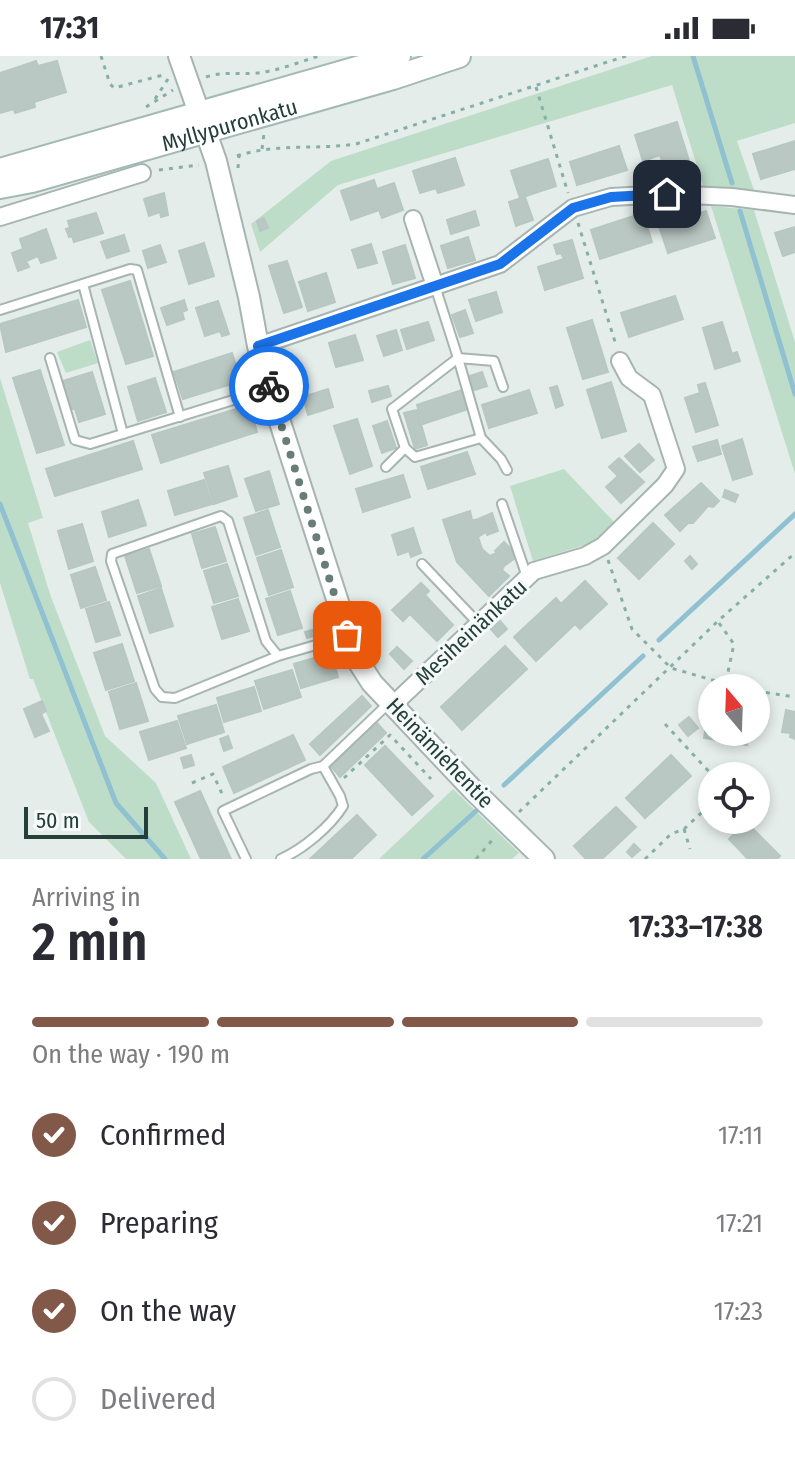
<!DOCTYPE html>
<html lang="en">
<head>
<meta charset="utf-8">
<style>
	:root { --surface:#fff; --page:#f2f2f3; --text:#2b2b33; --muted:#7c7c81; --line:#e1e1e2; --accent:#825849 }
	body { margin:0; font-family:"Fira Sans Condensed",sans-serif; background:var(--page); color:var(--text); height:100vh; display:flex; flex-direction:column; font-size:30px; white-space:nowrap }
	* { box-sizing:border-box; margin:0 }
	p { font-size:26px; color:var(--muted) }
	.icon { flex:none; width:44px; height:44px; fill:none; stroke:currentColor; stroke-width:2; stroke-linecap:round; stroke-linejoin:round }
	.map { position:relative; height:803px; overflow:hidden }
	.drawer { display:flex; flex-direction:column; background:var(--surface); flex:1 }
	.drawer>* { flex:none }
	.needle { width:52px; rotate:341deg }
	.controls { position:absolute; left:698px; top:618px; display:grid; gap:16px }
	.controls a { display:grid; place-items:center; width:72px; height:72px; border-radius:50%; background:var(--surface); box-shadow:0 4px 12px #0003; font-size:40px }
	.scale { position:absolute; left:24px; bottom:20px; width:124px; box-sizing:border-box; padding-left:8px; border:4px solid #243f3a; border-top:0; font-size:22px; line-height:28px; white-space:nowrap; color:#243f3a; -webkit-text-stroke:6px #f5faf8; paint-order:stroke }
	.pin { position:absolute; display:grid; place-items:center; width:68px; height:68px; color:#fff; margin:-34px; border-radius:16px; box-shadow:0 4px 12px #0006 }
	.courier { position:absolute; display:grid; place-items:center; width:80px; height:80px; margin:-40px; border:6px solid #1a73e8; border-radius:50%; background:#fff; color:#222; box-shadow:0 2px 10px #0007 }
	.head em { font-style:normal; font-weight:600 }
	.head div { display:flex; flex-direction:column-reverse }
	.head { display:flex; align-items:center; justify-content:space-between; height:136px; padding:0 32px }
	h1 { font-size:52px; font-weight:600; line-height:60px }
	.bar { display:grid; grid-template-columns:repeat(4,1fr); gap:12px 8px; align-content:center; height:96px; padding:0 32px }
	.bar i { height:10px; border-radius:6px; background:var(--line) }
	.bar .active { background:var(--accent) }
	.bar p { grid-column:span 4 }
	ol { padding:0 32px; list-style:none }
	li { display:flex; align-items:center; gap:24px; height:88px }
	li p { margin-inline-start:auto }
	li .icon { padding:8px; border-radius:50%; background:var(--accent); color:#fff; stroke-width:4 }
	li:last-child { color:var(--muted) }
	li i { width:44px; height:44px; border:4px solid var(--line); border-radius:50% }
	.status { display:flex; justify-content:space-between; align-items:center; height:56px; padding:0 40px; background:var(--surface); direction:ltr }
	.status svg { height:22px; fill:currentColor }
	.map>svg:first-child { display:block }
	.green { fill:#beddc9 }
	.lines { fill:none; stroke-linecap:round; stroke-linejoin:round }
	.stream { stroke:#8fc1d0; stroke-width:5 }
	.building { fill:#bac8c3; stroke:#b7c7c2; stroke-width:2 }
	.service-casing { stroke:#a7b5b2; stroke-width:12 }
	.minor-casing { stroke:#a7b5b2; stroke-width:20 }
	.tertiary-casing { stroke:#a7b5b2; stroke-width:24 }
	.secondary-casing { stroke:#a3b9b3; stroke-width:26 }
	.path { stroke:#86b0a6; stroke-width:3; stroke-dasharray:4 6; stroke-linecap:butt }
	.service { stroke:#fff; stroke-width:8 }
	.minor { stroke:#fff; stroke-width:16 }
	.tertiary { stroke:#fff; stroke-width:20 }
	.secondary { stroke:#fff; stroke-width:22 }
	.done { stroke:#687c78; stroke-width:8; stroke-dasharray:0 14.4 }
	.route { stroke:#1a73e8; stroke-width:10 }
	.labels { text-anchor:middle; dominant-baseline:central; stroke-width:6; stroke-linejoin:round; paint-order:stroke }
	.street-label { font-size:22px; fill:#243f3a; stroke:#f5faf8 }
</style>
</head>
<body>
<div class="status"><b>17:31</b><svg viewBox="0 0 49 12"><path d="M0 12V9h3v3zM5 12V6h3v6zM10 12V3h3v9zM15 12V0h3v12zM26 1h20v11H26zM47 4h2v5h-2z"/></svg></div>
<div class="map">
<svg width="795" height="803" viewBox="0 0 795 803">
	<rect width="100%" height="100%" fill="#e5edea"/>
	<g class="green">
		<path d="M652 0H795V67L737 85 755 137 704 133 672 29 338 129 260 196 251 168 331 105Z"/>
		<path d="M711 150 754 154 795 286V418Z"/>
		<path d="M90 284 98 307 66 317 57 296Z"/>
		<path d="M0 322 43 462 28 467 51 541 105 680 156 727 191 803H126L89 766 33 623H30L0 527Z"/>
		<path d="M564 413 614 466 591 487 533 505 510 430Z"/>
		<path d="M453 733 519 797 512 803H379Z"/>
	</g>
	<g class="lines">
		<g class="stream">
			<path d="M693 0 732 127"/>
			<path d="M740 155 795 338"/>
			<path d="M0 448 116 747 165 803"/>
			<path d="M659 584 795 458"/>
			<path d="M504 729 643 600"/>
			<path d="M423 803 476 755"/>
		</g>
	</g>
	<g class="building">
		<path d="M36 5 38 10 57 5 66 36 34 46 35 51 15 57 14 53 0 57V17Z"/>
		<path d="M677 66 691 111 666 119 660 99 643 105 635 79Z"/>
		<path d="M795 85V113L761 123 753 98Z"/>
		<path d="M619 90 627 114 577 129 570 106Z"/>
		<path d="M455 102 464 129 438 137 436 132 420 137 413 115Z"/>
		<path d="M548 103 556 130 520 142 511 115Z"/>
		<path d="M374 124 377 133 394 127 403 154 382 162 379 154 351 164 341 135Z"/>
		<path d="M164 137 168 159 161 161 160 156 149 160 144 143Z"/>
		<path d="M525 141 533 164 516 170 509 146Z"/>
		<path d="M475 155 479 169 451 178 447 164Z"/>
		<path d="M706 155 715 182 668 197 659 170Z"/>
		<path d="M96 157 103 177 74 186 72 180 69 181 66 173 70 172 68 165Z"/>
		<path d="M643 157 652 186 600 203 591 174Z"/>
		<path d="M264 162 268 172 260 175 257 165Z"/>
		<path d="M795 171V196L783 200 775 177Z"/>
		<path d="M46 173 56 202 41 207 38 200 26 205 29 211 18 215 12 197 23 193 20 183Z"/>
		<path d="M124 179 129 195 107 202 101 186Z"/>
		<path d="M468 181 475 204 448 212 441 190Z"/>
		<path d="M572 184 583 222 545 234 538 211 564 203 561 197 557 198 554 189Z"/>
		<path d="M204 187 214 220 189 228 179 195Z"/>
		<path d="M371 188 377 207 358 212 352 194Z"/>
		<path d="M160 189 166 206 148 212 143 195Z"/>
		<path d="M405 189 415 222 393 228 383 196Z"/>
		<path d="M287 205 302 251 284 257 269 210Z"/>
		<path d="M326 217 335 246 308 255 299 226Z"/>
		<path d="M130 225 153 300 126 308 102 234Z"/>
		<path d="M496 236 502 256 476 265 469 244Z"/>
		<path d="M675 240 683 263 629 281 621 257Z"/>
		<path d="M78 244 86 271 6 296 0 268Z"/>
		<path d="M184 244 187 254 182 256 184 263 167 269 161 252Z"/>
		<path d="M218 245 229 278 222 280 220 275 205 280 196 252Z"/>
		<path d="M465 254 473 277 460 281 452 259Z"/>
		<path d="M592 264 608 316 583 323 567 272Z"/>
		<path d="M428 266 434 284 407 293 401 274Z"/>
		<path d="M722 266 732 298 737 296 740 305 715 313 703 272Z"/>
		<path d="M396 274 402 294 384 300 377 280Z"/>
		<path d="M355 279 363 304 336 311 329 287Z"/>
		<path d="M232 297 241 325 183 343 174 316Z"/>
		<path d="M40 314 64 389 37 397 13 322Z"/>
		<path d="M92 316 105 358 79 366 75 353H71L63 325Z"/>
		<path d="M482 316 487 330 471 335 467 321Z"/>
		<path d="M155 322 166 356 138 365 128 331Z"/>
		<path d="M611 326 626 375 602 382 587 334Z"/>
		<path d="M705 327 718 369 696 376 685 342 700 337 698 329Z"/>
		<path d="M388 330 391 340 372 346 369 335Z"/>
		<path d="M557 330 563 349 556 352 550 332Z"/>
		<path d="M328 333 333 351 308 359 303 341Z"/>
		<path d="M462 334 468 353 423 368 417 349Z"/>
		<path d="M529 334 537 357 489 372 482 349Z"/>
		<path d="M249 349 257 376 161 407 152 379Z"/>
		<path d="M417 354 427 389 415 393 404 357Z"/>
		<path d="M357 363 372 410 350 418 334 370Z"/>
		<path d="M387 365 396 392 382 397 373 370Z"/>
		<path d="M742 383 752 418 733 424 722 390Z"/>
		<path d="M717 384 721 398 698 405 693 391Z"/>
		<path d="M133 385 142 413 55 440 46 413Z"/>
		<path d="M639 388 654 404 640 416 625 400Z"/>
		<path d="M467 396 475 418 428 433 421 411Z"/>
		<path d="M619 402 644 426 621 447 606 431 618 420 609 411Z"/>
		<path d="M228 410 237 440 214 448 204 417Z"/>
		<path d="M269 415 279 448 256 455 245 423Z"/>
		<path d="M403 419 410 441 363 456 356 433Z"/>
		<path d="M204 424 212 448 175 459 168 435Z"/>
		<path d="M701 427 719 445 713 451 708 450 693 467H688L680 475 665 459Z"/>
		<path d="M725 434 738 439 735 446 723 441Z"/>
		<path d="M138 444 146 469 109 481 102 456Z"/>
		<path d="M268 454 280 491 256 499 244 462Z"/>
		<path d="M470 455 472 464H476L492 457 498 475 487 479 486 476 478 481 482 493 490 500 497 497 495 495 504 486 518 500 504 510 502 514 509 520 489 540 457 506 443 464Z"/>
		<path d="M653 467 674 488 639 523 618 502Z"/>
		<path d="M82 468 93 505 69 513 58 475Z"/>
		<path d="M215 471 226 505 202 512 192 478Z"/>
		<path d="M413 472 421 497 411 501 409 495 398 499 392 479Z"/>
		<path d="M149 493 161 530 137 537 125 500Z"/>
		<path d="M281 494 293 531 269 539 257 502Z"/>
		<path d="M690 500 697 508 692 513 685 505Z"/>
		<path d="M227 508 238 540 214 547 204 515Z"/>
		<path d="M95 511 106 544 81 552 71 519Z"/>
		<path d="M585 525 607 548 580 573 575 568 536 605 514 581 556 542 561 548Z"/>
		<path d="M421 527 429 535 425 539 453 569 437 585 410 558 403 565 392 554Z"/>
		<path d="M161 532 173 570 150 577 138 540Z"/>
		<path d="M290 535 302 572 278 579 266 543Z"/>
		<path d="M238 543 249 575 222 583 212 551Z"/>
		<path d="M109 546 120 579 96 586 86 553Z"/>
		<path d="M500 565 507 573 498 581 491 573Z"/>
		<path d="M324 571 326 576 307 582 305 576Z"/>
		<path d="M122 588 134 625 106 634 94 597Z"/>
		<path d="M505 590 527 613 462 674 441 651Z"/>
		<path d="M397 591 412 605 404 613 390 598Z"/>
		<path d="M331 597 338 621 301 632 294 608Z"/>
		<path d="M292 614 301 641 264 653 255 625Z"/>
		<path d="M136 627 148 665 120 673 109 636Z"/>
		<path d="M254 631 261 655 224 666 217 642Z"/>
		<path d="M362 640 371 650 320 699 310 688Z"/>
		<path d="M42 645 46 655 41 658 49 675 35 681 24 653Z"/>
		<path d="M216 649 224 676 187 688 178 660Z"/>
		<path d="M786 654 795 656V683L790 681 791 677 782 676Z"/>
		<path d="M708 657 712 658V676H749L747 689 704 682Z"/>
		<path d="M689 661 698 672 688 680 679 669Z"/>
		<path d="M177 665 186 692 149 704 140 676Z"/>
		<path d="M377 667 386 677 340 721 331 710Z"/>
		<path d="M293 679 305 704 234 737 223 711Z"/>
		<path d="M228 680 232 692 224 695 220 683Z"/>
		<path d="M385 690 433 740 412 759 365 709Z"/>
		<path d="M191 699 194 709 184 712 181 702Z"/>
		<path d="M671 699 691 720 645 762 626 742Z"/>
		<path d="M200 735 231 803H201L175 746Z"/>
		<path d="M616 751 636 771 602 803H586L574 790Z"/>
		<path d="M357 759 376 779 351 803H310Z"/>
		<path d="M744 764 780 800 777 803H748L729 783 739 773 736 771Z"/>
		<path d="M634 788 640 794 632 801 627 796Z"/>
	</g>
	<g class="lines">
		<g class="service-casing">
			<g id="service">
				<path d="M83 228 123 378"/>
				<path d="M435 230 458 302 392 353 405 392 415 401 481 382 501 403 507 414"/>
				<path d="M0 254 130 213 137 214 180 361"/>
				<path d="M50 302 75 384 90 388 269 333"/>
				<path d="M481 382 458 302 494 305 503 331"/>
				<path d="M386 411 405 392"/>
				<path d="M502 448 527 521"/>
				<path d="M422 508 478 567"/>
				<path d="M278 600 266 585 228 465 221 460 112 498 111 505 155 633 162 641 175 642 278 600 347 580"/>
				<path d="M246 803 223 755 311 713 323 710 390 646"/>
				<path d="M281 803C303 793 330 771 343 750L340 740 323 710"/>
			</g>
		</g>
		<g class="minor-casing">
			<g id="minor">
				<path d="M0 161 142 117"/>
				<path d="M413 163 435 230"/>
				<path d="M258 290 500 208 573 152 611 141 667 138 732 141 795 149"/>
				<path d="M393 649 534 515 585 500 603 490 665 429 676 413 652 339 629 322 620 305"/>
			</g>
		</g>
		<g class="tertiary-casing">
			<path id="tertiary" d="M179 0 216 105 249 241 258 290 278 360 356 602 372 627 473 734 544 803"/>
		</g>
		<g class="secondary-casing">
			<g id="secondary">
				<path d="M0 114 399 0"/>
				<path id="s1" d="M0 131 32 125 393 22 459 0"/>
			</g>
		</g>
		<g class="path">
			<path d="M101 0 110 28 114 32 167 18"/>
			<path d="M206 21C224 15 239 19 257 17 278 15 299 6 319 0"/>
			<path d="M536 31 568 137"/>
			<path d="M155 43 168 23"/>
			<path d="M146 51 173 34"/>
			<path d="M262 93 264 77"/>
			<path d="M237 100C276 87 316 94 356 88L626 0"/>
			<path d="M238 112 239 100"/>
			<path d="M159 114 199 109"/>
			<path d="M578 167 616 289"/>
			<path d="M608 504 632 573 671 612 740 632"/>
			<path d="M719 567 734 588 725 630"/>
			<path d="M756 635 795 641"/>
			<path d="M665 668 713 720"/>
			<path d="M344 722 390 679 431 723"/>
			<path d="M192 727 213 718 224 742"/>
			<path d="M519 756 718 565 795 497"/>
			<path d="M684 773 690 793"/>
			<path d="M476 803 494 782"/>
			<path d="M645 803 671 778 684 773 712 747"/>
		</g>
		<use href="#service" class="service"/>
		<use href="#minor" class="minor"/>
		<use href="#tertiary" class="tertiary"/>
		<use href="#secondary" class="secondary"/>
	</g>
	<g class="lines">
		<path class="done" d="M269 330 347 579"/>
		<path class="route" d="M269 330 258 290 500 208 573 152 611 141 667 138"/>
	</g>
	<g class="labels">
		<g class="street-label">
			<text stroke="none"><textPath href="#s1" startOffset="238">Myllypuronkatu</textPath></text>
			<text transform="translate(471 576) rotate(-43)">Mesiheinänkatu</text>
			<text transform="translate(440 697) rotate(46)">Heinämiehentie</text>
		</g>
	</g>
</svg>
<div class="controls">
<a><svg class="needle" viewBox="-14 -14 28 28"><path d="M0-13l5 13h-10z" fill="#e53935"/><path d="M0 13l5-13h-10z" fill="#7c7c81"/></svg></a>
<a><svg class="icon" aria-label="locate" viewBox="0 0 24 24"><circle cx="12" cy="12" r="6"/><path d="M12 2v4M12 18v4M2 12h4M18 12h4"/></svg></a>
</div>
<div class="scale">50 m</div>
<div class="pin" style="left:347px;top:579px;background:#ea580c"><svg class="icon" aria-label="bag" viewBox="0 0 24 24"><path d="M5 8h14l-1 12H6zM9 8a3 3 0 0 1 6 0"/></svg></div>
<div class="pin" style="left:667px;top:138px;background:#1f2937"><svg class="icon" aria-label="home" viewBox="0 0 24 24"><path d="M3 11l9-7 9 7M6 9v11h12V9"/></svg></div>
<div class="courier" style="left:269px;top:330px"><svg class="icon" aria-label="bike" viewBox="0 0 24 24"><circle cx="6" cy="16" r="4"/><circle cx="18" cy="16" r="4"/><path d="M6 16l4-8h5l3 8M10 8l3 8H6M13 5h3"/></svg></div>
</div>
<section class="drawer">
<div class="head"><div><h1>2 min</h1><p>Arriving in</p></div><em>17:33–17:38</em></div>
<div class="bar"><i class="active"></i><i class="active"></i><i class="active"></i><i></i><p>On the way · 190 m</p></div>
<ol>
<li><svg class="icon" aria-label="check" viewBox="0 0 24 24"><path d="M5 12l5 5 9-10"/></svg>Confirmed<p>17:11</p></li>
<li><svg class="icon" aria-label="check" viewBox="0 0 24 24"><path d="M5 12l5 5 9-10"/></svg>Preparing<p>17:21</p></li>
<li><svg class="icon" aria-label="check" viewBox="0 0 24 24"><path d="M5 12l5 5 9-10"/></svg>On the way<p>17:23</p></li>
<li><i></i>Delivered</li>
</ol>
</section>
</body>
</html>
